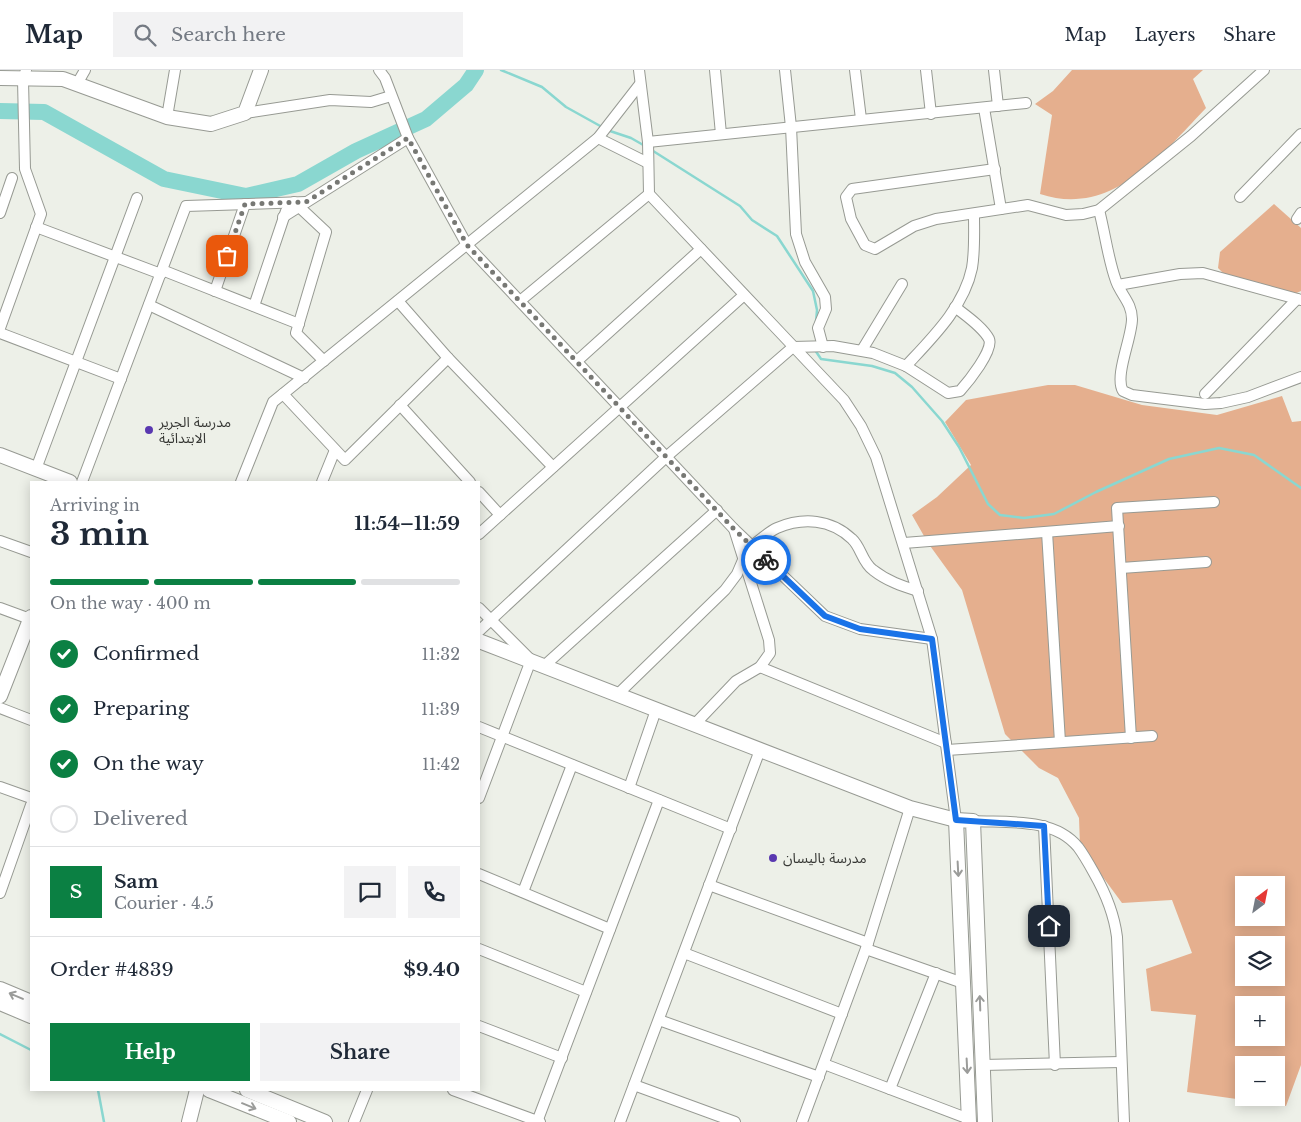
<!DOCTYPE html>
<html lang="en">
<head>
<meta charset="utf-8">
<style>
	:root { --surface:#fff; --page:#f2f2f3; --text:#1f2937; --muted:#747a83; --line:#e0e1e3; --accent:#0b8043 }
	body { margin:0; font-family:"Libre Baskerville","Noto Sans Arabic",serif; background:var(--page); color:var(--text); height:100vh; display:flex; flex-direction:column; font-size:19px; white-space:nowrap }
	* { box-sizing:border-box; margin:0 }
	p { font-size:16px; color:var(--muted) }
	.icon { flex:none; width:28px; height:28px; fill:none; stroke:currentColor; stroke-width:2; stroke-linecap:round; stroke-linejoin:round }
	.map { position:relative; flex:1; overflow:hidden }
	.sheet { position:absolute; left:30px; top:411px; width:450px; height:610px; display:flex; flex-direction:column; background:var(--surface); border-radius:0px; box-shadow:0 2px 12px #0003 }
	.sheet>* { flex:none }
	.needle { width:32px; rotate:32deg }
	.tools { position:absolute; left:1235px; top:806px; display:grid; gap:10px }
	.tools a { display:grid; place-items:center; width:50px; height:50px; border-radius:0px; background:var(--surface); box-shadow:0 2px 12px #0003; font-size:25px }
	.pin { position:absolute; display:grid; place-items:center; width:42px; height:42px; color:#fff; margin:-21px; border-radius:10px; box-shadow:0 2px 8px #0006 }
	.courier { position:absolute; display:grid; place-items:center; width:50px; height:50px; margin:-25px; border:4px solid #1a73e8; border-radius:50%; background:#fff; color:#222; box-shadow:0 1px 6px #0007 }
	.head em { font-style:normal; font-weight:800 }
	.head div { display:flex; flex-direction:column-reverse }
	.head { display:flex; align-items:center; justify-content:space-between; height:85px; padding:0 20px }
	h1 { font-size:32px; font-weight:800; line-height:38px }
	.bar { display:grid; grid-template-columns:repeat(4,1fr); gap:8px 5px; align-content:center; height:60px; padding:0 20px }
	.bar i { height:6px; border-radius:4px; background:var(--line) }
	.bar .current { background:var(--accent) }
	.bar p { grid-column:span 4 }
	.line { display:flex; align-items:center; gap:12px; padding:0 20px; border-top:1px solid var(--line) }
	.line div { flex:1 }
	.round { display:grid; place-items:center; flex:none; width:52px; height:52px; border-radius:0px; background:var(--page) }
	ol { padding:0 20px; list-style:none }
	li { display:flex; align-items:center; gap:15px; height:55px }
	li p { margin-inline-start:auto }
	li .icon { padding:5px; border-radius:50%; background:var(--accent); color:#fff; stroke-width:4 }
	li:last-child { color:var(--muted) }
	li i { width:28px; height:28px; border:2px solid var(--line); border-radius:50% }
	.primary-button { display:flex; gap:10px; margin-top:auto; padding:10px 20px }
	.primary-button a { flex:1; height:58px; border-radius:0px; background:var(--accent); color:#fff; font-size:20px; font-weight:800; line-height:58px; text-align:center }
	.primary-button a+a { background:var(--page); color:var(--text) }
	header { display:flex; align-items:center; gap:30px; box-sizing:border-box; height:70px; padding:0 25px; background:var(--surface); border-bottom:1px solid var(--line) }
	header strong { font-size:24px }
	nav { display:flex; gap:28px; margin-inline-start:auto; font-size:18px }
	.search { width:350px; height:45px; background:var(--page); display:flex; align-items:center; gap:12px; box-sizing:border-box; padding:0 18px; border-radius:0px; color:var(--muted); font-size:19px }
	.map>svg:first-child { display:block }
	.forest { fill:#e5af8e; fill-rule:evenodd }
	.lines { fill:none; stroke-linecap:round; stroke-linejoin:round }
	.stream { stroke:#8ad7d0; stroke-width:2.5 }
	.river { stroke:#8ad7d0; stroke-width:16 }
	.street-casing { stroke:#979a93; stroke-width:12 }
	.secondary-casing { stroke:#979a93; stroke-width:16 }
	.street { stroke:#fff; stroke-width:10 }
	.secondary { stroke:#fff; stroke-width:14 }
	.oneway { stroke:#9b9c9a }
	.done { stroke:#777874; stroke-width:5; stroke-dasharray:0 9 }
	.route { stroke:#1a73e8; stroke-width:6 }
	.poi-dot { fill:#5938b0; stroke:#edf0e8; stroke-width:2 }
	.labels { text-anchor:middle; dominant-baseline:central; stroke-width:5; stroke-linejoin:round; paint-order:stroke }
	.poi-label { font-size:14px; fill:#373835; stroke:#edf0e8; text-anchor:start }
</style>
</head>
<body>
<header>
<strong>Map</strong>
<div class="search"><svg class="icon" aria-label="search" viewBox="0 0 24 24"><circle cx="10" cy="10" r="6"/><path d="M15 15l6 6"/></svg>Search here</div>
<nav><a>Map</a><a>Layers</a><a>Share</a></nav>
</header>
<div class="map">
<svg width="1301" height="1052" viewBox="0 0 1301 1052">
	<rect width="100%" height="100%" fill="#edf0e8"/>
	<g class="forest">
		<path d="M1072 0H1203L1193 9 1206 38C1162 84 1112 148 1040 124L1052 45 1035 34 1053 21Z"/>
		<path d="M1274 134 1301 158V221L1292 225 1223 203 1218 198 1220 182Z"/>
		<path d="M1048 315H1075L1142 335 1217 345 1282 326 1292 352 1301 351V995L1286 1036 1187 1022 1196 945 1151 941 1146 899 1192 883 1172 830 1122 833 1080 776 1079 748 1058 708 1039 698 1005 664 962 520 928 473 912 445 937 427 971 395 945 352 966 330ZM1244 815H1276V848H1244ZM1244 875H1276V908H1244ZM1244 935H1276V968H1244ZM1244 995H1276V1028H1244Z"/>
	</g>
	<g class="lines">
		<g class="stream">
			<path d="M501 0 542 17 566 37 602 57"/>
			<path d="M607 60 631 68 645 76"/>
			<path d="M650 79 740 136 752 150 777 166 813 221 817 240 816 252"/>
			<path d="M815 280 821 289 872 296 895 303 912 317 942 351 959 377 988 434 1000 445 1024 448 1054 444 1096 422 1169 389 1219 378 1254 385 1301 418"/>
			<path d="M0 964 31 980"/>
			<path d="M98 1020 104 1052"/>
		</g>
		<path class="river" d="M0 41 44 42 164 109 246 126 298 114 356 81 426 49 466 15 476 0"/>
		<g class="street-casing">
			<g id="street">
				<path d="M379 0 385 8 408 68 467 175 733 458 825 546 860 559 932 569"/>
				<path d="M639 0 648 72 649 124 844 330 861 356 876 387 932 569 956 750"/>
				<path d="M715 0 721 64"/>
				<path d="M785 0 791 57 796 164 805 192 825 227 826 239 818 258 823 277"/>
				<path d="M855 0 861 49"/>
				<path d="M926 0 931 44"/>
				<path d="M994 0 998 36"/>
				<path d="M77 14 85 0"/>
				<path d="M984 38 1001 139"/>
				<path d="M245 43 330 30 371 32 391 26"/>
				<path d="M167 47 175 0"/>
				<path d="M598 68 648 93"/>
				<path d="M648 72 1026 33"/>
				<path d="M995 99 852 119 846 127 851 149 865 175 875 179 914 156 936 149 1028 135 1066 145 1083 144 1099 140 1191 66 1264 0"/>
				<path d="M1240 127 1301 64"/>
				<path d="M294 132 326 162 296 263 324 291"/>
				<path d="M1099 140C1105 163 1108 189 1116 211 1121 225 1132 233 1132 249 1132 268 1114 306 1123 321L1132 325 1205 334 1221 333 1248 327 1301 307"/>
				<path d="M0 143 12 108"/>
				<path d="M283 147 408 68"/>
				<path d="M1297 149 1301 143"/>
				<path d="M36 157 161 204"/>
				<path d="M162 200 299 254"/>
				<path d="M1118 215 1180 204 1203 203 1301 230"/>
				<path d="M215 221 245 134"/>
				<path d="M398 231 448 288 553 397"/>
				<path d="M520 231 649 124"/>
				<path d="M149 235 304 308"/>
				<path d="M254 236 286 141"/>
				<path d="M0 258 41 144 25 99 23 10 26 0"/>
				<path d="M0 263 121 309"/>
				<path d="M862 280 902 214"/>
				<path d="M577 291 701 179"/>
				<path d="M906 296C932 268 964 237 972 198 975 180 974 161 974 144"/>
				<path d="M283 324 345 390 448 288"/>
				<path d="M1205 324 1297 229"/>
				<path d="M400 335 470 412"/>
				<path d="M36 399 137 128"/>
				<path d="M82 412 186 136 306 132"/>
				<path d="M241 412 273 332 598 68 640 14"/>
				<path d="M322 412 335 380"/>
				<path d="M479 422 500 445"/>
				<path d="M1047 462 1060 672"/>
				<path d="M479 464 744 225"/>
				<path d="M0 471 31 482"/>
				<path d="M904 473 1119 456"/>
				<path d="M752 476C760 470 768 462 777 458 803 447 831 449 852 469 861 477 862 492 873 500 887 511 902 516 918 521"/>
				<path d="M1121 498 1206 492"/>
				<path d="M0 538 30 549"/>
				<path d="M479 538 531 590 479 728"/>
				<path d="M479 561 666 387 793 277 833 276 873 283 906 296 948 323 960 321C968 312 994 280 989 269 983 257 965 245 955 237"/>
				<path d="M544 596 717 440"/>
				<path d="M760 597 946 673"/>
				<path d="M617 625 725 520 737 504 743 490"/>
				<path d="M0 638 31 650"/>
				<path d="M695 654 736 611 760 597 770 583 769 570 734 459"/>
				<path d="M479 657 731 759"/>
				<path d="M1131 668 1117 438 1214 432"/>
				<path d="M947 680 1152 666"/>
				<path d="M0 717 31 728"/>
				<path d="M629 718 656 640"/>
				<path d="M973 751C1007 753 1054 747 1078 777 1084 785 1089 794 1094 803 1106 824 1114 843 1117 867L1124 1052"/>
				<path d="M1044 756 1055 995"/>
				<path d="M479 804 610 859"/>
				<path d="M709 815 868 873"/>
				<path d="M523 822 572 695"/>
				<path d="M0 823 31 735"/>
				<path d="M479 879 586 922"/>
				<path d="M866 879 963 913"/>
				<path d="M684 883 842 944"/>
				<path d="M659 950 819 1007"/>
				<path d="M479 956 562 988"/>
				<path d="M824 994 969 1049"/>
				<path d="M982 995 1121 992"/>
				<path d="M634 1015 735 1052"/>
				<path d="M890 1019 936 903"/>
				<path d="M453 1020 540 1052"/>
				<path d="M354 1052 367 1020"/>
				<path d="M537 1052 659 730"/>
				<path d="M620 1052 760 680"/>
				<path d="M802 1052 868 873 910 738"/>
			</g>
		</g>
		<g class="secondary-casing">
			<g id="secondary">
				<path d="M0 8 63 9 167 47 211 54 245 43 261 0"/>
				<path d="M0 385 70 412"/>
				<path d="M479 571 910 738 956 750 973 751 985 1052"/>
				<path d="M0 626 31 547"/>
				<path d="M956 750 969 1052"/>
				<path d="M0 919 31 932"/>
				<path d="M0 933 31 946"/>
				<path d="M209 1020 289 1052"/>
				<path d="M247 1020 325 1052"/>
				<path d="M189 1052 197 1020"/>
			</g>
		</g>
		<use href="#street" class="street"/>
		<use href="#secondary" class="secondary"/>
	</g>
	<defs><path id="oneway-shaft" d="M-6 0H5M1.5-3L5.5 0L1.5 3" fill="none" stroke-width="1.6" stroke-linecap="round" stroke-linejoin="round" transform="scale(1.25)"/></defs>
	<g class="oneway">
		<use href="#oneway-shaft" transform="translate(958 799) rotate(87)"/>
		<use href="#oneway-shaft" transform="translate(16 926) rotate(-157)"/>
		<use href="#oneway-shaft" transform="translate(980 933) rotate(-92)"/>
		<use href="#oneway-shaft" transform="translate(967 996) rotate(87)"/>
		<use href="#oneway-shaft" transform="translate(249 1036) rotate(22)"/>
	</g>
	<g class="lines">
		<path class="done" d="M227 186 245 134 306 132 408 68 467 175 733 458 766 490"/>
		<path class="route" d="M766 490 825 546 860 559 932 569 956 750 1044 756 1049 856"/>
	</g>
	<g class="poi-dot">
		<circle cx="149" cy="360" r="5"/>
		<circle cx="773" cy="788" r="5"/>
	</g>
	<g class="labels">
		<g class="poi-label">
			<text x="159" y="352">مدرسة الجرير<tspan x="159" dy="16">الابتدائية</tspan></text>
			<text x="783" y="788">مدرسة بالیسان</text>
		</g>
	</g>
</svg>
<div class="tools">
<a><svg class="needle" viewBox="-14 -14 28 28"><path d="M0-13l5 13h-10z" fill="#e53935"/><path d="M0 13l5-13h-10z" fill="#747a83"/></svg></a>
<a><svg class="icon" aria-label="layers" viewBox="0 0 24 24"><path d="M12 4l9 5-9 5-9-5zM3 14l9 5 9-5"/></svg></a>
<a>+</a>
<a>−</a>
</div>
<div class="pin" style="left:227px;top:186px;background:#ea580c"><svg class="icon" aria-label="bag" viewBox="0 0 24 24"><path d="M5 8h14l-1 12H6zM9 8a3 3 0 0 1 6 0"/></svg></div>
<div class="pin" style="left:1049px;top:856px;background:#1f2937"><svg class="icon" aria-label="home" viewBox="0 0 24 24"><path d="M3 11l9-7 9 7M6 9v11h12V9"/></svg></div>
<div class="courier" style="left:766px;top:490px"><svg class="icon" aria-label="bike" viewBox="0 0 24 24"><circle cx="6" cy="16" r="4"/><circle cx="18" cy="16" r="4"/><path d="M6 16l4-8h5l3 8M10 8l3 8H6M13 5h3"/></svg></div>
<section class="sheet">
<div class="head"><div><h1>3 min</h1><p>Arriving in</p></div><em>11:54–11:59</em></div>
<div class="bar"><i class="current"></i><i class="current"></i><i class="current"></i><i></i><p>On the way · 400 m</p></div>
<ol>
<li><svg class="icon" aria-label="check" viewBox="0 0 24 24"><path d="M5 12l5 5 9-10"/></svg>Confirmed<p>11:32</p></li>
<li><svg class="icon" aria-label="check" viewBox="0 0 24 24"><path d="M5 12l5 5 9-10"/></svg>Preparing<p>11:39</p></li>
<li><svg class="icon" aria-label="check" viewBox="0 0 24 24"><path d="M5 12l5 5 9-10"/></svg>On the way<p>11:42</p></li>
<li><i></i>Delivered</li>
</ol>
<div class="line" style="height:90px"><b class="round" style="background:var(--accent);color:#fff">S</b><div><b>Sam</b><p>Courier · 4.5</p></div><a class="round"><svg class="icon" aria-label="chat" viewBox="0 0 24 24"><path d="M4 5h16v11H9l-5 4z"/></svg></a><a class="round"><svg class="icon" aria-label="phone" viewBox="0 0 24 24"><path d="M5 4h4l2 5-3 2q2 4 5 5l2-3 5 2v4C11 20 4 13 5 4z"/></svg></a></div>
<div class="line" style="height:65px"><div>Order #4839</div><b>$9.40</b></div>
<div class="primary-button"><a>Help</a><a>Share</a></div>
</section>
</div>
</body>
</html>
